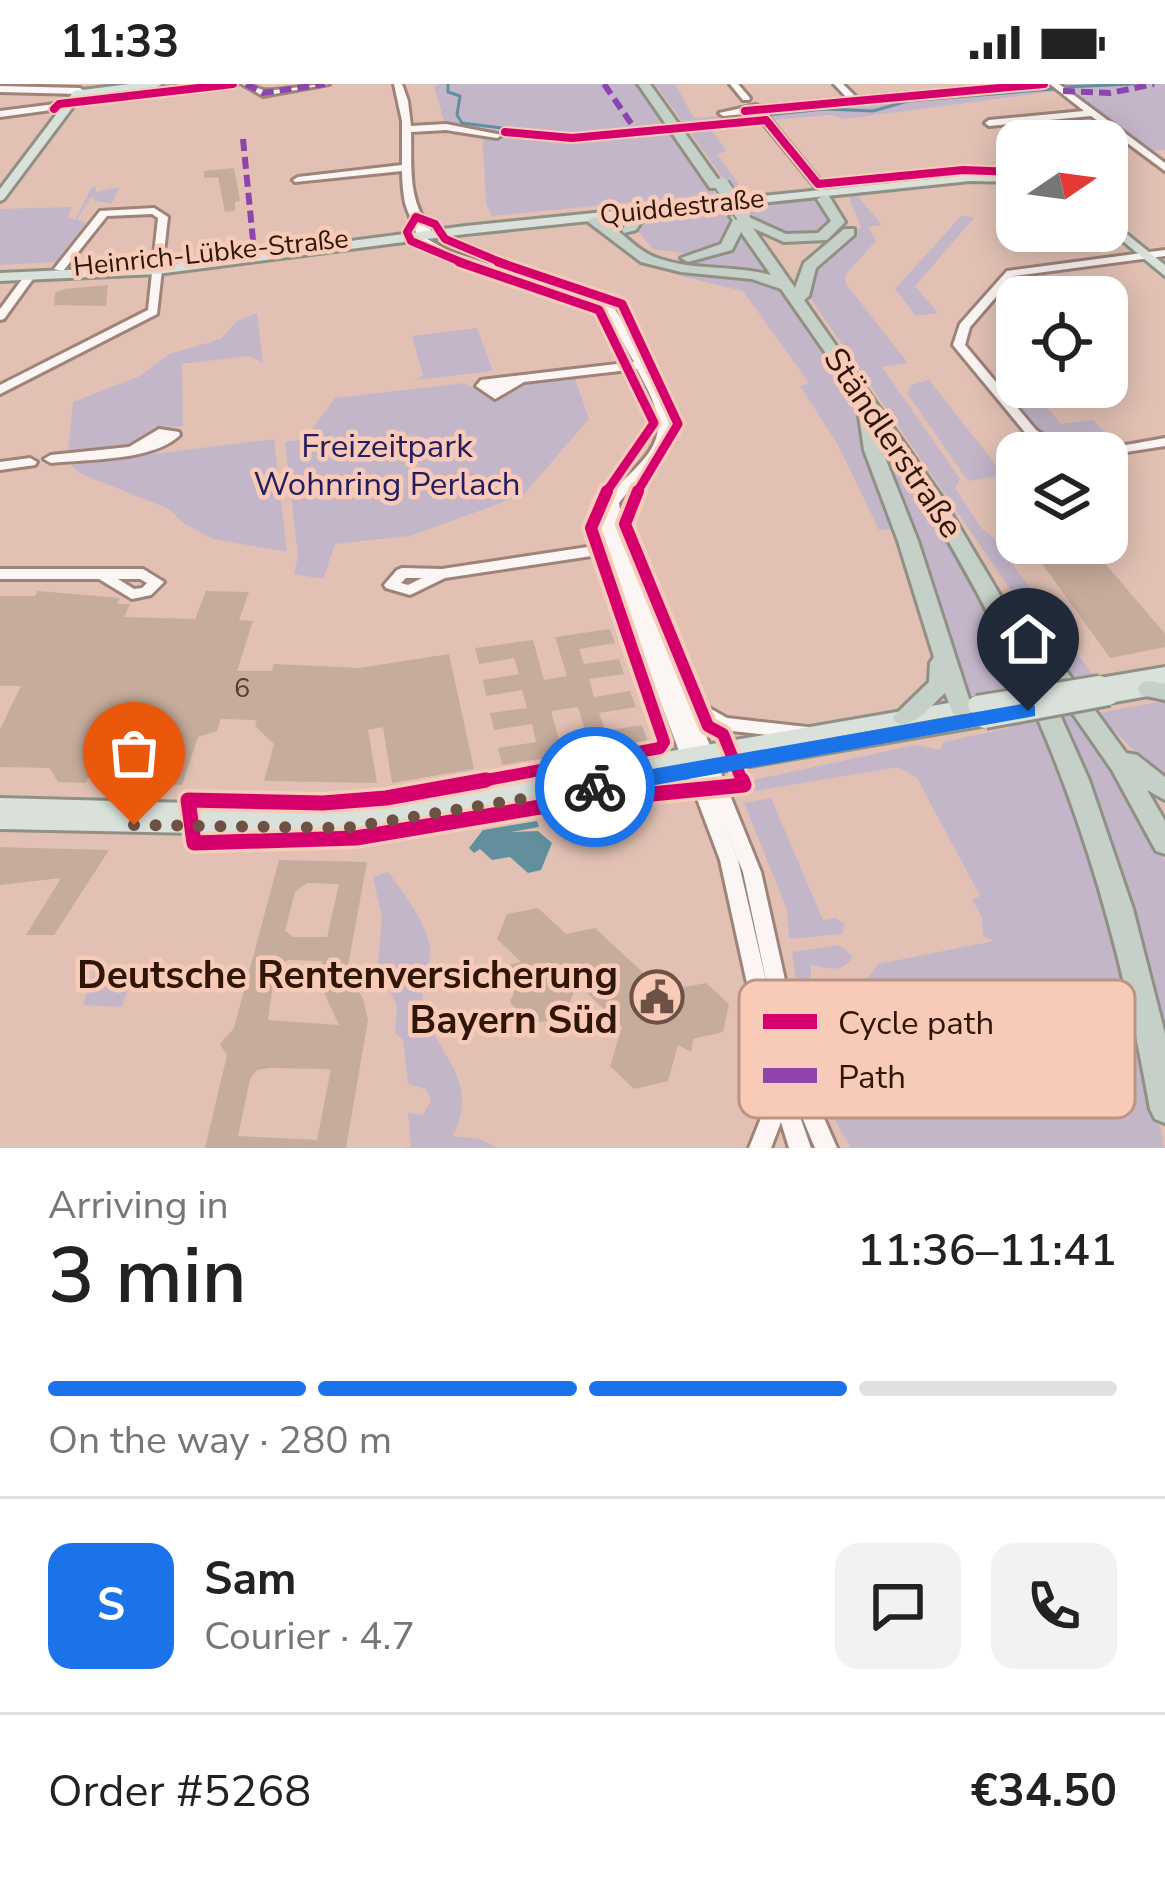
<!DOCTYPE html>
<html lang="en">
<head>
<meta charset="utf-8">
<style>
	:root { --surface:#fff; --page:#f2f2f2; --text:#222; --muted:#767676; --line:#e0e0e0; --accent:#1a73e8 }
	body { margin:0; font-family:"Nunito Sans",sans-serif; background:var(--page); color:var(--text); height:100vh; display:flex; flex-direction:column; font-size:45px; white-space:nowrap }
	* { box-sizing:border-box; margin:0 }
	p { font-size:39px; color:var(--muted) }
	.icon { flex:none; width:66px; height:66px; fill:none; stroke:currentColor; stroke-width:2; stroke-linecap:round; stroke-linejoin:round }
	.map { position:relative; height:1064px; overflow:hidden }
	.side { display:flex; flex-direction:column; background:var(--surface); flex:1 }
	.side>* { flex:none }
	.needle { width:78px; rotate:77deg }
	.controls { position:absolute; left:996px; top:36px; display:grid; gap:24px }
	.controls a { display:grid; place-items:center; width:132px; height:132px; border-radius:24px; background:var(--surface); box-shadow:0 6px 30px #0003; font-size:60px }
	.pin { position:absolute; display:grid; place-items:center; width:102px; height:102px; color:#fff; margin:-123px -51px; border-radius:50% 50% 50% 0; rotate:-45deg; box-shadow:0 0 12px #0007 }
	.pin .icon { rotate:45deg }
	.courier { position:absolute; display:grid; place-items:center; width:120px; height:120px; margin:-60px; border:9px solid #1a73e8; border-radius:50%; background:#fff; color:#222; box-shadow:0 3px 15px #0007 }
	.head em { font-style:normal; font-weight:600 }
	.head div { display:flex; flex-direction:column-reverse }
	.head { display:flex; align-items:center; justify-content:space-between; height:204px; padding:0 48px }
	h1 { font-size:78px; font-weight:600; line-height:90px }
	.bar { display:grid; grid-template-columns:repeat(4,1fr); gap:18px 12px; align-content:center; height:144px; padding:0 48px }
	.bar i { height:15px; border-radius:9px; background:var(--line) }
	.bar .on { background:var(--accent) }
	.bar p { grid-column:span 4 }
	.line { display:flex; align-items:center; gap:30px; padding:0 48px; border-top:3px solid var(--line) }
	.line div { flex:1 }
	.round { display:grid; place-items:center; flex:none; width:126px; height:126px; border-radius:24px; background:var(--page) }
	.status { display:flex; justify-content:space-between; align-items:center; height:84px; padding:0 60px; background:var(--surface); direction:ltr }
	.status svg { height:33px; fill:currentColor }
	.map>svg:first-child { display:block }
	.green { fill:#c4b6c9 }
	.water { fill:#618f9d }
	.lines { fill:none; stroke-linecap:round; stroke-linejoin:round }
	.stream { stroke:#618f9d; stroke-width:3 }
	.building { fill:#c6ac9c; fill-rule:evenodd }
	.minor-casing { stroke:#9e8379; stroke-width:6 }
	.major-casing { stroke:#909184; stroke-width:6 }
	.highway-casing { stroke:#909184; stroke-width:6 }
	.minor { fill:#fbf6f4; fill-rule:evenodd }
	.major { fill:#dae0da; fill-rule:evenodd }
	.highway { fill:#c5d1c8; fill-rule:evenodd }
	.major-bridge-casing { stroke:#909184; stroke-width:24; stroke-linecap:butt }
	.highway-bridge-casing { stroke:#909184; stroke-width:18; stroke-linecap:butt }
	.major-bridge { stroke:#dae0da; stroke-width:18 }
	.highway-bridge { stroke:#c5d1c8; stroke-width:14 }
	.quiet { stroke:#8e44ad; stroke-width:6; stroke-dasharray:12 6; stroke-linecap:butt }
	.cycleway-far3-casing { stroke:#f8cab8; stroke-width:12 }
	.cycleway-far2-casing { stroke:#f8cab8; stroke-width:15 }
	.cycleway-far1-casing { stroke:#f8cab8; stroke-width:20 }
	.cycleway-casing { stroke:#f8cab8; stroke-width:22 }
	.cycleway-far3 { stroke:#d6006c; stroke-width:8 }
	.cycleway-far2 { stroke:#d6006c; stroke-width:9 }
	.cycleway-far1 { stroke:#d6006c; stroke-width:12 }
	.cycleway { stroke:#d6006c; stroke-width:15 }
	.route { fill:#1a73e8 }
	.done { stroke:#6e5145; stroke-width:12; stroke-dasharray:0 21.6 }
	.labels { text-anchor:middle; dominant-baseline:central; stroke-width:9; stroke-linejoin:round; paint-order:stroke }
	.far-street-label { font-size:27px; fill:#301509; stroke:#f8cab8 }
	.number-label { font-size:27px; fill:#563b2e }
	.street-label { font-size:33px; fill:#301509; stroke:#f8cab8 }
	.park-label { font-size:33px; fill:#261d61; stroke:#f8cab8 }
	.near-poi-label { font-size:39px; font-weight:bold; fill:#301509; stroke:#f8cab8; text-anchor:end }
	.key { fill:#f8cab8; stroke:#bc9484; stroke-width:3 }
	.key-label { font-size:33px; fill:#301509 }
</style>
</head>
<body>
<div class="status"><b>11:33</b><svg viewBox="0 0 49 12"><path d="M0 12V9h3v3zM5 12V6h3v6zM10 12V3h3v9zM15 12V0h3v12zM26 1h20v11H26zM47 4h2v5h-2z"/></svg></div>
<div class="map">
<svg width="1165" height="1064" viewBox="0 0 1165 1064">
	<rect width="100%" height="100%" fill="#e2c1b4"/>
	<g class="green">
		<path d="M438 0H640L715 110 492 132 486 120 482 44 445 40 434 3Z"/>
		<path d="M655 0H675L694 34 753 29 761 39 710 44 727 67 717 70 739 101 737 107 733 108Z"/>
		<path d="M1061 0H1165V66L1150 67Z"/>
		<path d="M1047 2 1057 7 844 35 830 31 774 36 767 29Z"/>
		<path d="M92 103H96V108L120 103 111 120 93 116V111L77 135 86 139 56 178 0 181V125L72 123 68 133 75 136Z"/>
		<path d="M856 110 882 141 868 143 876 157 845 191 846 200 908 279 882 283 960 395 955 404 982 445 993 453 1093 591 1072 595 811 215 812 186 861 143 849 114Z"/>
		<path d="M814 116 834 137C806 163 766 155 745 123Z"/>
		<path d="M726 125 734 134 727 159 696 171 653 165 634 142 640 134Z"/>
		<path d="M962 131 974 134 915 202 938 229 916 232 895 205Z"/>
		<path d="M618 136C623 145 627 155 634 162 662 188 724 180 744 149L774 191C732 182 621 191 618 136Z"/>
		<path d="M685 186 756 191 777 199 850 297 861 321 898 445 879 446 837 359 800 302 809 299 743 207 681 192Z"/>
		<path d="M257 229 263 279 249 272 182 280 183 342 151 346 126 363 68 369 73 318 140 292 169 270 221 255 237 237Z"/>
		<path d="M477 244 493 287 415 296 423 291 412 252Z"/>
		<path d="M574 291 589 335 523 411 410 452 335 460 323 495 294 490 298 472 285 358 305 355 335 314 465 299C501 323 490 313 525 299 539 293 559 293 574 291Z"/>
		<path d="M929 296 1004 391 968 397 907 309 911 301Z"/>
		<path d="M1043 318 1061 340 1093 336 1114 358C1062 366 1052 362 1019 323Z"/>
		<path d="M882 346 966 481 1069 696 1143 952 1164 1064H851L819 1009 801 915C832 909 862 909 878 880L994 857 983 852 982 833 972 815 980 812 917 694 898 683 743 709 754 696 915 661 940 666 944 658 1009 644 993 609 971 613 962 608 880 372Z"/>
		<path d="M274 355 287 468 213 455 183 439 169 425 79 389 71 380Z"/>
		<path d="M1036 576 1146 734 1165 777V946C1135 817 1094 695 1036 576Z"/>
		<path d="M1165 617V698L1097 629Z"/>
		<path d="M771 714 823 836 836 834 845 840 842 850 789 855 787 826 744 719Z"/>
		<path d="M388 788C403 808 426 838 430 863 432 878 421 895 422 910 426 967 484 989 453 1052L481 1055 497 1064H411L408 1029 423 1031 431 1017 426 1005 408 1000 403 956 395 949 397 922 378 880 382 834 373 793Z"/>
		<path d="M840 861 853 873C841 890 828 885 811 880V900L797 903 792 868Z"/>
		<path d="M95 887 133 889 122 923 83 921Z"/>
	</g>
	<path class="water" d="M537 737 539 743 511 748 538 747 552 759 541 786 528 789 510 773 492 776 480 765 474 769 469 764 483 746Z"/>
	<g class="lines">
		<g class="stream">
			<path d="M448 0V8L460 12 457 31 462 39 565 52 667 44"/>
			<path d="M1065 3 1133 0"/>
			<path d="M160 5 202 0"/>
			<path d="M124 7 144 6"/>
			<path d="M766 31 825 25 873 27 908 17 1053 5"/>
			<path d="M687 42 757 31"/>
		</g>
	</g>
	<g class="building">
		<path d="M234 84 240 117 235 118V127L225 128 218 93 204 94V87Z"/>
		<path d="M108 201 106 222 54 221 55 209 64 205Z"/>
		<path d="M1088 459 1165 550V563L1110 574 1033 467Z"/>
		<path d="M38 507 120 514 117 520H130L124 533 195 535 206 507 249 508 239 536 253 537 237 587H272L274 580 359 584 449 570 474 685 392 699 383 643 368 646 377 699 264 697 274 660 255 642 257 636 221 635 217 647 198 653 182 701 88 694 86 699 58 698 50 684 0 683V645L21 602H0V512H35Z"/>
		<path d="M610 545 615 559 579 565 584 580 619 575 624 590 589 595 594 613 630 607 636 623 599 629 605 647 642 641 648 658 591 667 578 623 551 627 563 671 502 681 498 664 536 658 532 640 494 646 490 629 527 624 522 606 486 612 483 596 519 590 514 574 479 580 475 564 533 556 544 596 567 592 555 553Z"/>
		<path d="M0 763 32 764 109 766 54 851H26L61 794 0 801Z"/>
		<path d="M279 776 367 778 347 887 363 915 368 936 346 1064H205L227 971 220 960 234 944ZM307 799 339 800 327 853H293L285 847 295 808ZM288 876 322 877 320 900 339 941 268 936 275 885ZM269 984 331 985 317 1056 238 1052 250 995 257 986Z"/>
		<path d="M538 824 566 850 595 844 663 907 706 899 729 920 723 948 693 955 691 968 678 961 668 997 634 1005 610 982 622 943 584 906 574 908 564 933 532 940 510 918 523 886 507 889 511 880 521 878 497 855 507 830Z"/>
	</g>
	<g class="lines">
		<g class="minor-casing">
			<g id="minor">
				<path d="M208 0H237L233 3 133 13 129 10 133 7Z"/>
				<path d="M242 0C249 0 256 4 263 6 273 8 313 0 329 0L263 12Z"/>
				<path d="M394 0H402L408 17 411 42 446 40 502 51 497 54 446 46 411 48C412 87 407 116 433 149L427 152V155L449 167 612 221C631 249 681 326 667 359 656 382 634 399 619 419L625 453 690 613 727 634 807 643 813 645 815 649 813 653 807 655 723 646 698 632 761 788 807 995 837 1064H815L790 1004 811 1064H789L781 1038 771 1064H749L771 1009 720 776 605 470 445 494 410 511 386 504 384 501 397 486 402 484 442 485 601 461C580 405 662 387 658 338 657 320 645 301 637 285L524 298 495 315 476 302 481 296 634 278 604 225 441 171 418 158C416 143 410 135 405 119 403 109 402 97 402 87L295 98 293 96 298 93 402 81V37ZM406 494H422L408 501 401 499ZM724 741 743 788 768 905 738 776Z"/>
				<path d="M730 0H738L750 14 749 16H743Z"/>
				<path d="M834 0H843L857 14 1016 0H1048L1044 3 764 28 824 102 826 104 821 107 818 106 755 29 723 32 719 29 756 21 760 23 848 15Z"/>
				<path d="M1050 0H1059L1165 79V87L1091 32 989 42 985 39 989 36 1084 27Z"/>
				<path d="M0 2 80 4 84 7 80 10 0 8Z"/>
				<path d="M63 19 67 22 66 24 0 33V27Z"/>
				<path d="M154 124 168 133 157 230 0 310V301L148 226 158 134 152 130 107 132 63 187 54 185 100 127Z"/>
				<path d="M1165 166V172L1014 192 970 243 965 261 1036 346C1077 375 1119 362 1165 354V362L1107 371V369C1074 369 1055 372 1028 352L953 261 960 240 1007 187Z"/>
				<path d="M30 189 35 192 4 235 0 236V225L26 190Z"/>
				<path d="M159 345 179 348 180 351C154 377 88 375 51 379L44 375 51 371 129 363Z"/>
				<path d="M30 374 37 378 35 381 0 386V378Z"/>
				<path d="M0 485H143L164 498 151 511 132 515 99 495H0ZM118 495H140L147 499 142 504 134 505Z"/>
			</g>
		</g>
		<g class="major-casing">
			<g id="major">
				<path d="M130 0H162L157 3 81 12 4 115 0 117V105L74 7Z"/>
				<path d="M970 91 1017 92V98L970 97 466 150 157 190 0 197V189L157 182 466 142Z"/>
				<path d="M1107 134 1165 181V192L1107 144Z"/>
				<path d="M1165 583V609L1109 619 1102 617 1099 612 1102 607 1093 606 1090 601 1093 596 1100 594Z"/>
				<path d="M972 615 979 617 982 622 979 627 819 656 985 628 992 630 995 635 992 640 347 752 0 745V714L347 723Z"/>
			</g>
		</g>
		<g class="highway-casing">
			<g id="highway">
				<path d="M638 0H650L722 101 720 104H710Z"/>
				<path d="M824 111 829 112 845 138 827 156 784 158 753 144 795 204 804 179 844 145H854V151L816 184 809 212 804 216 941 412 1007 523H1020L1126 669 1137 671 1165 693V716L1147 706 1165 737V770L1156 767 1112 686 1035 575 1089 696 1133 825 1165 950V1039L1155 1035 1150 1025C1104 765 1027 566 879 347L882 366 918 457 972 624 969 630H953L945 609C931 621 916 644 896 639L893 633 929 598 930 579 934 573 898 457 864 366 858 325 862 321 781 205 752 195 681 188 641 178 587 137 594 133C619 141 632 165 657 174 693 187 734 181 771 191L741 148 732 166 688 178 681 174 721 160 733 136 730 132 737 128 786 150 818 149 831 137 817 115Z"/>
				<path d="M636 131 643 135 636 146 624 149 622 146 631 132Z"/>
				<path d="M1149 597 1165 600V616L1141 611 1138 605 1141 599Z"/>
			</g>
		</g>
		<use href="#minor" class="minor"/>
		<use href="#major" class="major"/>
		<use href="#highway" class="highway"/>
		<g class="major-bridge-casing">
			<g id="major-bridge">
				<path d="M977 621 1100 601"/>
				<path d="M985 635 1109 612"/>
			</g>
		</g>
		<g class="highway-bridge-casing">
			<path id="highway-bridge" d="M722 101 743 131"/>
		</g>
		<use href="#major-bridge" class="major-bridge"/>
		<use href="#highway-bridge" class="highway-bridge"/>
		<g class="quiet">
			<path d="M246 0 263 9 325 0"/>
			<path d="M604 0 637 48"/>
			<path d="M1063 7 1110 9 1154 0"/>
			<path d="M243 55 253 156"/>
		</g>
		<g class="cycleway-far3-casing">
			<g id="cycleway-far3">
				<path d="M54 25 59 20 233 0"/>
				<path d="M745 27 1044 0"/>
				<path d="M505 48 572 54 766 36 818 100 963 86 1017 88"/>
				<path d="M468 181 411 157 407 148 416 133 435 140 445 155 507 181"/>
			</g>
		</g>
		<g class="cycleway-far2-casing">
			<g id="cycleway-far2">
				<path d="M459 178 599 226 654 339 605 410"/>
				<path d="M498 178 622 220 678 340 636 410"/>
			</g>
		</g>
		<g class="cycleway-far1-casing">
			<g id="cycleway-far1">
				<path d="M638 407 625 440 708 642 723 650 743 699"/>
				<path d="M470 699 660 664 664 658 591 444 607 407"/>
			</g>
		</g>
		<g class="cycleway-casing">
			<path id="cycleway" d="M486 696 386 714 323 719 188 716 194 759 356 754 570 718 744 701 742 696"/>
		</g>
		<use href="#cycleway-far3" class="cycleway-far3"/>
		<use href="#cycleway-far2" class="cycleway-far2"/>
		<use href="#cycleway-far1" class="cycleway-far1"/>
		<use href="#cycleway" class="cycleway"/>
	</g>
	<path class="route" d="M1028 619 1035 622V632L595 712 584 703 595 695Z"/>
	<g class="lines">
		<path class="done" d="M134 741 346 744 595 703"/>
	</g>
	<defs>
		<g id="civic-ring" transform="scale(2.7)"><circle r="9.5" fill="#f8cab8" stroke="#6e5145" stroke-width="1.5"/><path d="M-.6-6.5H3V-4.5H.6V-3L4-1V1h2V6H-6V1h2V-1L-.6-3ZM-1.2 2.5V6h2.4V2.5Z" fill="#6e5145"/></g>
	</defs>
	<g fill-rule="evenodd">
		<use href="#civic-ring" x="657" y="913"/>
	</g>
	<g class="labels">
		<g class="far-street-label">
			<text transform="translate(682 123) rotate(-6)">Quiddestraße</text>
			<text transform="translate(211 169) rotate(-6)">Heinrich-Lübke-Straße</text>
		</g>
		<g class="number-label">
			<text x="242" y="604">6</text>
		</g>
		<g class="street-label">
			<text transform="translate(893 359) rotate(56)">Ständlerstraße</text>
		</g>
		<g class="park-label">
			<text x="387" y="362">Freizeitpark<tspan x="387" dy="38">Wohnring Perlach</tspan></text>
		</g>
		<g class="near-poi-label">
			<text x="618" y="891">Deutsche Rentenversicherung<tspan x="618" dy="45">Bayern Süd</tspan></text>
		</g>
	</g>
	<rect x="739" y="896" width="396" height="138" rx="18" class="key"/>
	<rect x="763" y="930" width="54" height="15" fill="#d6006c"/>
	<rect x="763" y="984" width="54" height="15" fill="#8e44ad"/>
	<g class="key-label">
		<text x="838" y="950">Cycle path</text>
		<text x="838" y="1004">Path</text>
	</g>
</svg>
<div class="controls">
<a><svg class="needle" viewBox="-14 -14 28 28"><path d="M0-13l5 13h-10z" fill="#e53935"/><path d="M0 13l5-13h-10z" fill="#767676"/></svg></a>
<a><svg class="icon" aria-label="locate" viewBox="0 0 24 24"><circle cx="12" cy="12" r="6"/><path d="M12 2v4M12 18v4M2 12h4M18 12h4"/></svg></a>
<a><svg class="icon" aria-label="layers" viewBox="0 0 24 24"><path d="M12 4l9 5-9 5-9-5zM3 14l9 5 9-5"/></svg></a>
</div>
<div class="pin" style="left:134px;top:741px;background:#ea580c"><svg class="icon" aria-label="bag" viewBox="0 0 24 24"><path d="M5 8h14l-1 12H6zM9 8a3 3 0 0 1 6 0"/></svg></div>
<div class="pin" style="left:1028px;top:627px;background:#1f2937"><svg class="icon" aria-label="home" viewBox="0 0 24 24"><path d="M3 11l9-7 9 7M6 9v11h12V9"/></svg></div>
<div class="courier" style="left:595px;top:703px"><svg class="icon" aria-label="bike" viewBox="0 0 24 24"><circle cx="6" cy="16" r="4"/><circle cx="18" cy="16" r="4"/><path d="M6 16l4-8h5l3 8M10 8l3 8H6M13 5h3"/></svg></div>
</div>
<section class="side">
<div class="head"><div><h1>3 min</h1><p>Arriving in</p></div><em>11:36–11:41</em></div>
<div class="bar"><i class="on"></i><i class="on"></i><i class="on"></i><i></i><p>On the way · 280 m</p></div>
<div class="line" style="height:216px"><b class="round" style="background:var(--accent);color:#fff">S</b><div><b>Sam</b><p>Courier · 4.7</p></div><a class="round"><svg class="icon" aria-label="chat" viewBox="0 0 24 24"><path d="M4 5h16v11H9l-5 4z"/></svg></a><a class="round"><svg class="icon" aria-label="phone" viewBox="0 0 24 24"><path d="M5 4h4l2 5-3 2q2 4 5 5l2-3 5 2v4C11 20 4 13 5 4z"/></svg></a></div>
<div class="line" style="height:156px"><div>Order #5268</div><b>€34.50</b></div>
</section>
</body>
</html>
